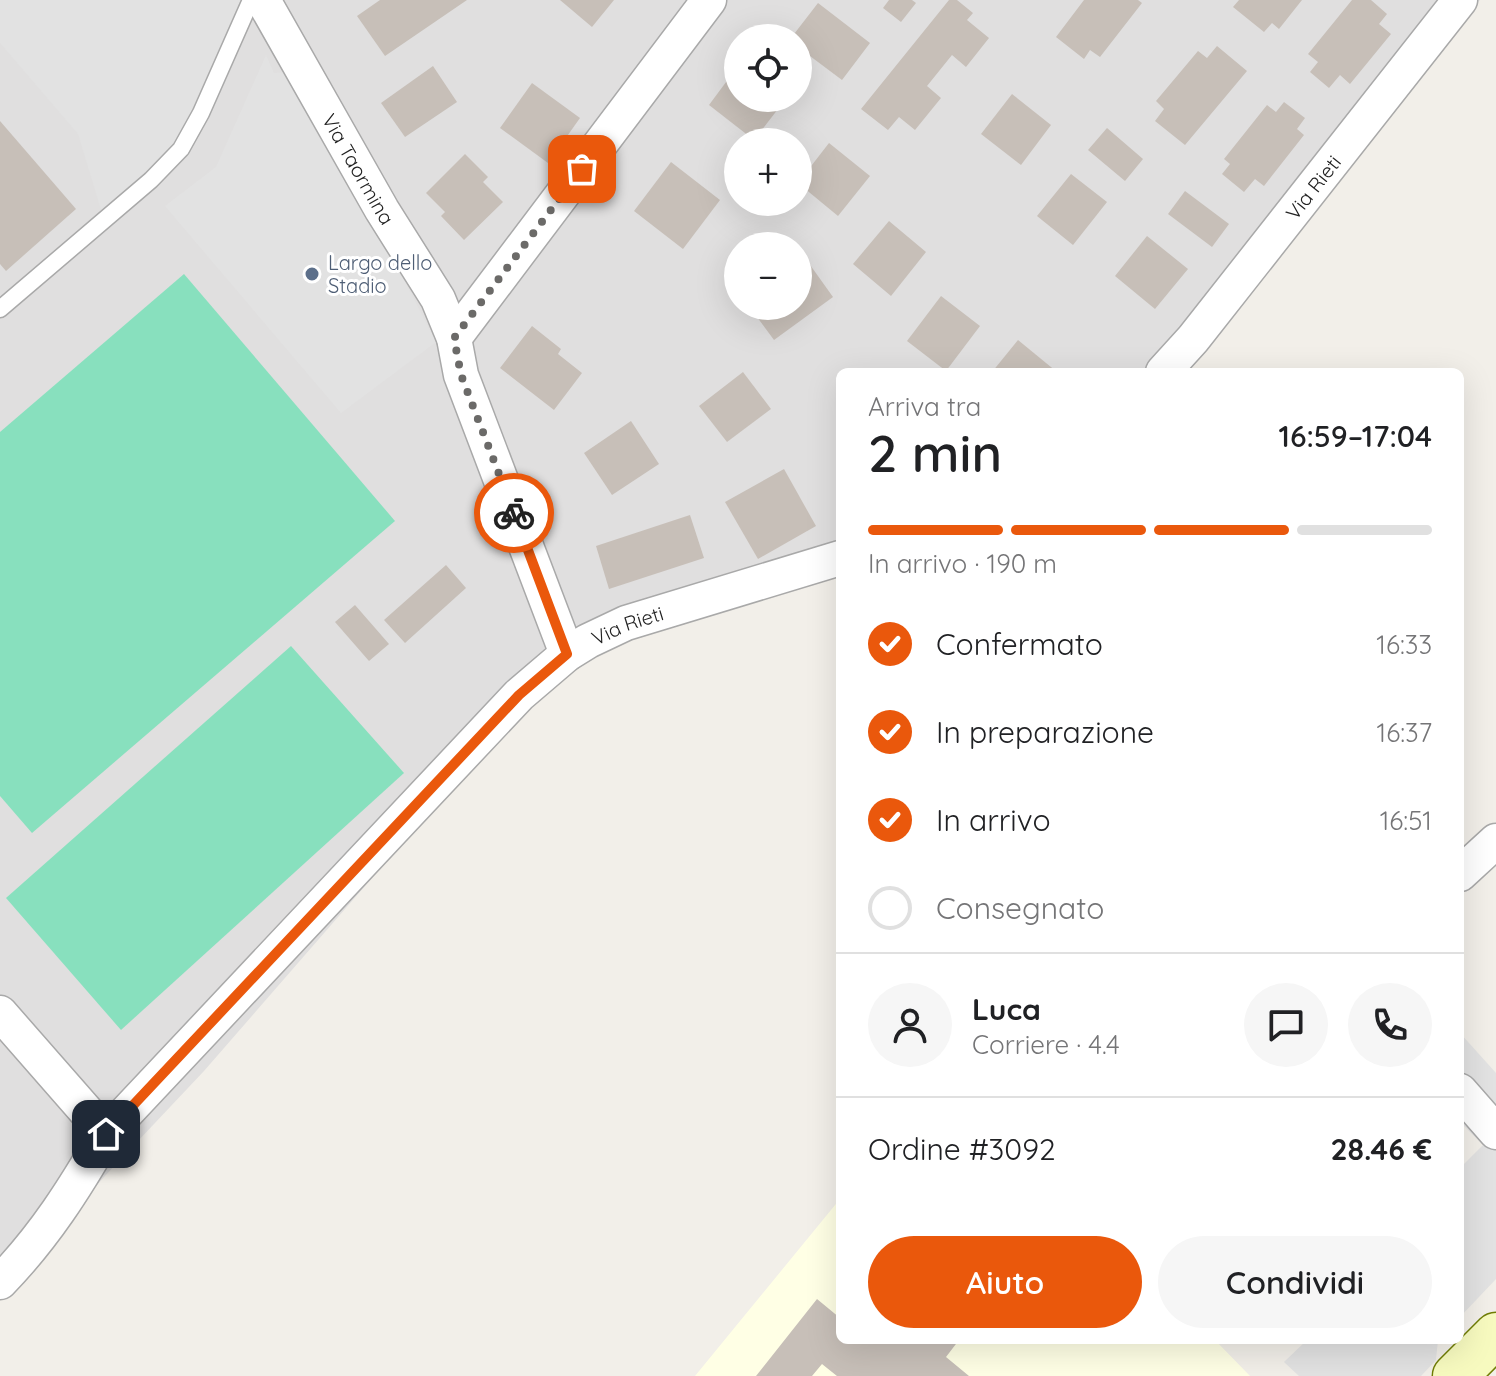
<!DOCTYPE html>
<html lang="it">
<head>
<meta charset="utf-8">
<style>
	:root { --surface:#fff; --page:#f6f6f6; --text:#202124; --muted:#757577; --line:#e0e0e0; --accent:#ea580c }
	body { margin:0; font-family:Quicksand,sans-serif; background:var(--page); color:var(--text); height:100vh; display:flex; flex-direction:column; font-size:30px; white-space:nowrap }
	* { box-sizing:border-box; margin:0 }
	p { font-size:26px; color:var(--muted) }
	.icon { flex:none; width:44px; height:44px; fill:none; stroke:currentColor; stroke-width:2; stroke-linecap:round; stroke-linejoin:round }
	.map { position:relative; flex:1; overflow:hidden }
	.drawer { position:absolute; left:836px; top:368px; width:628px; height:976px; display:flex; flex-direction:column; background:var(--surface); border-radius:12px; box-shadow:0 8px 32px #0002 }
	.drawer>* { flex:none }
	.controls { position:absolute; left:724px; top:24px; display:grid; gap:16px }
	.controls a { display:grid; place-items:center; width:88px; height:88px; border-radius:50%; background:var(--surface); box-shadow:0 8px 32px #0002; font-size:40px }
	.pin { position:absolute; display:grid; place-items:center; width:68px; height:68px; color:#fff; margin:-34px; border-radius:16px; box-shadow:0 4px 12px #0006 }
	.courier { position:absolute; display:grid; place-items:center; width:80px; height:80px; margin:-40px; border:6px solid #ea580c; border-radius:50%; background:#fff; color:#222; box-shadow:0 2px 10px #0007 }
	.headline em { font-style:normal; font-weight:600 }
	.headline div { display:flex; flex-direction:column-reverse }
	.headline { display:flex; align-items:center; justify-content:space-between; height:136px; padding:0 32px }
	h1 { font-size:52px; font-weight:600; line-height:60px }
	.bar { display:grid; grid-template-columns:repeat(4,1fr); gap:12px 8px; align-content:center; height:96px; padding:0 32px }
	.bar i { height:10px; border-radius:6px; background:var(--line) }
	.bar .current { background:var(--accent) }
	.bar p { grid-column:span 4 }
	.line { display:flex; align-items:center; gap:20px; padding:0 32px; border-top:2px solid var(--line) }
	.line div { flex:1 }
	.round { display:grid; place-items:center; flex:none; width:84px; height:84px; border-radius:42px; background:var(--page) }
	ol { padding:0 32px; list-style:none }
	li { display:flex; align-items:center; gap:24px; height:88px }
	li p { margin-inline-start:auto }
	li .icon { padding:8px; border-radius:50%; background:var(--accent); color:#fff; stroke-width:4 }
	li:last-child { color:var(--muted) }
	li i { width:44px; height:44px; border:4px solid var(--line); border-radius:50% }
	.primary-button { display:flex; gap:16px; margin-top:auto; padding:16px 32px }
	.primary-button a { flex:1; height:92px; border-radius:48px; background:var(--accent); color:#fff; font-size:32px; font-weight:600; line-height:92px; text-align:center }
	.primary-button a+a { background:var(--page); color:var(--text) }
	.map>svg:first-child { display:block }
	.residential { fill:#e0dfdf; fill-rule:evenodd }
	.education { fill:#ffffe5 }
	.pitch { fill:#88e0be }
	.parking { fill:#e2e2e2 }
	.building { fill:#c7bfb8 }
	.lines { fill:none; stroke-linecap:round; stroke-linejoin:round }
	.lane-casing { stroke:#a9a9a9; stroke-width:19 }
	.street-casing { stroke:#a9a9a9; stroke-width:37 }
	.secondary-casing { stroke:#707d05; stroke-width:47 }
	.lane { stroke:#fff; stroke-width:16 }
	.street { stroke:#fff; stroke-width:34 }
	.secondary { stroke:#f7fabf; stroke-width:44 }
	.done { stroke:#6b6a68; stroke-width:8; stroke-dasharray:0 14.4 }
	.route { stroke:#ea580c; stroke-width:10 }
	.service-dot { fill:#5c6f8a; stroke:#fff; stroke-width:3 }
	.labels { text-anchor:middle; dominant-baseline:central; stroke-width:6; stroke-linejoin:round; paint-order:stroke }
	.street-label { font-size:20px; fill:#222; stroke:#fff }
	.service-label { font-size:20px; fill:#4e5e75; stroke:#fff; text-anchor:start }
</style>
</head>
<body>
<div class="map">
<svg width="1496" height="1376" viewBox="0 0 1496 1376">
	<rect width="100%" height="100%" fill="#f2efe9"/>
	<path class="residential" d="M0 0H1480L1271 257 1170 372H840V573L583 656 548 676 204 1071 104 1177 33 1260 0 1291ZM738 38H798V98H738ZM738 142H798V202H738ZM738 246H798V306H738Z"/>
	<path class="education" d="M840 1199V1340H1215L1250 1376H695Z"/>
	<g class="pitch">
		<path d="M184 274 395 521 32 833 0 796V432Z"/>
		<path d="M291 646 404 773 121 1030 6 898Z"/>
	</g>
	<g class="parking">
		<path d="M0 0H241L180 137 151 170 102 213 78 134 0 43Z"/>
		<path d="M266 55 274 73 292 72 362 198 436 342 341 413 165 206 216 167Z"/>
		<path d="M1460 1033 1496 1073V1279L1460 1317V1168L1483 1145 1460 1122Z"/>
		<path d="M1307 1340H1438L1436 1360 1421 1376H1299L1284 1362Z"/>
	</g>
	<g class="building">
		<path d="M380 0H467L385 56 357 16Z"/>
		<path d="M560 0H614L592 27Z"/>
		<path d="M889 0H912L916 3 901 22 883 8Z"/>
		<path d="M949 0H957L973 13 967 20 989 38 966 67 952 55 927 86 941 98 915 130 899 117 888 130 861 109Z"/>
		<path d="M1084 0H1138L1142 3 1100 57 1090 50 1084 59 1056 37Z"/>
		<path d="M1239 0H1302L1279 29 1272 23 1264 32 1233 7Z"/>
		<path d="M1352 0H1371L1387 14 1379 24 1391 34 1350 84 1340 75 1329 88 1310 72 1318 62 1308 54Z"/>
		<path d="M818 3 870 43 842 80 798 47V38H791Z"/>
		<path d="M1217 46 1247 71 1185 145 1155 121 1164 109 1156 101 1198 51 1207 58Z"/>
		<path d="M433 66 457 102 405 137 381 103Z"/>
		<path d="M732 74 738 79V98H763L778 109 754 140 709 105Z"/>
		<path d="M532 83 580 118 548 163 500 128Z"/>
		<path d="M1012 94 1051 125 1021 165 981 134Z"/>
		<path d="M1284 102 1305 118 1297 129 1304 135 1264 186 1255 179 1244 192 1222 174 1230 164 1224 159 1267 105 1276 112Z"/>
		<path d="M0 121 76 209 6 271 0 264Z"/>
		<path d="M1107 128 1143 159 1125 181 1088 150Z"/>
		<path d="M829 143 870 176 838 216 798 183Z"/>
		<path d="M465 154 488 177 483 182 503 202 464 240 441 216 445 212 426 193Z"/>
		<path d="M671 162 720 200 683 249 634 211Z"/>
		<path d="M1071 174 1107 202 1073 245 1037 216Z"/>
		<path d="M1185 191 1229 224 1212 247 1168 214Z"/>
		<path d="M889 221 926 252 891 296 853 264Z"/>
		<path d="M1147 236 1188 269 1155 309 1115 276Z"/>
		<path d="M798 248 833 297 774 340 749 306H798Z"/>
		<path d="M941 296 980 326 946 371 907 341Z"/>
		<path d="M532 326 561 349 558 354 582 373 554 410 500 368Z"/>
		<path d="M1018 340 1057 372H992Z"/>
		<path d="M743 372 771 409 727 442 699 406Z"/>
		<path d="M631 421 659 464 612 495 584 453Z"/>
		<path d="M784 469 816 526 758 559 725 502Z"/>
		<path d="M690 515 704 558 609 589 596 546Z"/>
		<path d="M446 565 466 588 405 643 384 620Z"/>
		<path d="M355 605 389 644 369 661 335 622Z"/>
		<path d="M817 1299 840 1318V1340H959L946 1357 969 1376H837L822 1364 812 1376H756Z"/>
	</g>
	<g class="lines">
		<g class="lane-casing">
			<path id="lane" d="M0 309 151 180 181 149 201 113 251 0"/>
		</g>
		<g class="street-casing">
			<g id="street">
				<path id="s1" d="M263 0 382 210 438 299 454 338 461 375 567 654"/>
				<path d="M454 338 709 0"/>
				<path id="s2" d="M1163 372 1193 339 1460 0"/>
				<path d="M1460 874 1496 841"/>
				<path id="s3" d="M0 1013 106 1134 519 695 567 654 588 641 626 623 840 558"/>
				<path d="M1460 1091 1496 1132"/>
				<path d="M0 1282C44 1237 75 1188 106 1134"/>
			</g>
		</g>
		<g class="secondary-casing">
			<path id="secondary" d="M1455 1376 1496 1335"/>
		</g>
		<use href="#lane" class="lane"/>
		<use href="#street" class="street"/>
		<use href="#secondary" class="secondary"/>
	</g>
	<g class="lines">
		<path class="done" d="M514 513 461 375 454 338 582 169"/>
		<path class="route" d="M106 1134 519 695 567 654 514 513"/>
	</g>
	<circle class="service-dot" cx="312" cy="274" r="8"/>
	<g class="labels">
		<g class="street-label">
			<text stroke="none"><textPath href="#s1" startOffset="194">Via Taormina</textPath></text>
			<text stroke="none"><textPath href="#s2" startOffset="238">Via Rieti</textPath></text>
			<text stroke="none"><textPath href="#s3" startOffset="894">Via Rieti</textPath></text>
		</g>
		<g class="service-label">
			<text x="328" y="262">Largo dello<tspan x="328" dy="23">Stadio</tspan></text>
		</g>
	</g>
</svg>
<div class="controls">
<a><svg class="icon" aria-label="locate" viewBox="0 0 24 24"><circle cx="12" cy="12" r="6"/><path d="M12 2v4M12 18v4M2 12h4M18 12h4"/></svg></a>
<a>+</a>
<a>−</a>
</div>
<div class="pin" style="left:582px;top:169px;background:#ea580c"><svg class="icon" aria-label="bag" viewBox="0 0 24 24"><path d="M5 8h14l-1 12H6zM9 8a3 3 0 0 1 6 0"/></svg></div>
<div class="pin" style="left:106px;top:1134px;background:#1f2937"><svg class="icon" aria-label="home" viewBox="0 0 24 24"><path d="M3 11l9-7 9 7M6 9v11h12V9"/></svg></div>
<div class="courier" style="left:514px;top:513px"><svg class="icon" aria-label="bike" viewBox="0 0 24 24"><circle cx="6" cy="16" r="4"/><circle cx="18" cy="16" r="4"/><path d="M6 16l4-8h5l3 8M10 8l3 8H6M13 5h3"/></svg></div>
<section class="drawer">
<div class="headline"><div><h1>2 min</h1><p>Arriva tra</p></div><em>16:59–17:04</em></div>
<div class="bar"><i class="current"></i><i class="current"></i><i class="current"></i><i></i><p>In arrivo · 190 m</p></div>
<ol>
<li><svg class="icon" aria-label="check" viewBox="0 0 24 24"><path d="M5 12l5 5 9-10"/></svg>Confermato<p>16:33</p></li>
<li><svg class="icon" aria-label="check" viewBox="0 0 24 24"><path d="M5 12l5 5 9-10"/></svg>In preparazione<p>16:37</p></li>
<li><svg class="icon" aria-label="check" viewBox="0 0 24 24"><path d="M5 12l5 5 9-10"/></svg>In arrivo<p>16:51</p></li>
<li><i></i>Consegnato</li>
</ol>
<div class="line" style="height:144px"><a class="round"><svg class="icon" aria-label="person" viewBox="0 0 24 24"><circle cx="12" cy="8" r="4"/><path d="M4 21q1-7 8-7t8 7"/></svg></a><div><b>Luca</b><p>Corriere · 4.4</p></div><a class="round"><svg class="icon" aria-label="chat" viewBox="0 0 24 24"><path d="M4 5h16v11H9l-5 4z"/></svg></a><a class="round"><svg class="icon" aria-label="phone" viewBox="0 0 24 24"><path d="M5 4h4l2 5-3 2q2 4 5 5l2-3 5 2v4C11 20 4 13 5 4z"/></svg></a></div>
<div class="line" style="height:104px"><div>Ordine #3092</div><b>28.46 €</b></div>
<div class="primary-button"><a>Aiuto</a><a>Condividi</a></div>
</section>
</div>
</body>
</html>
